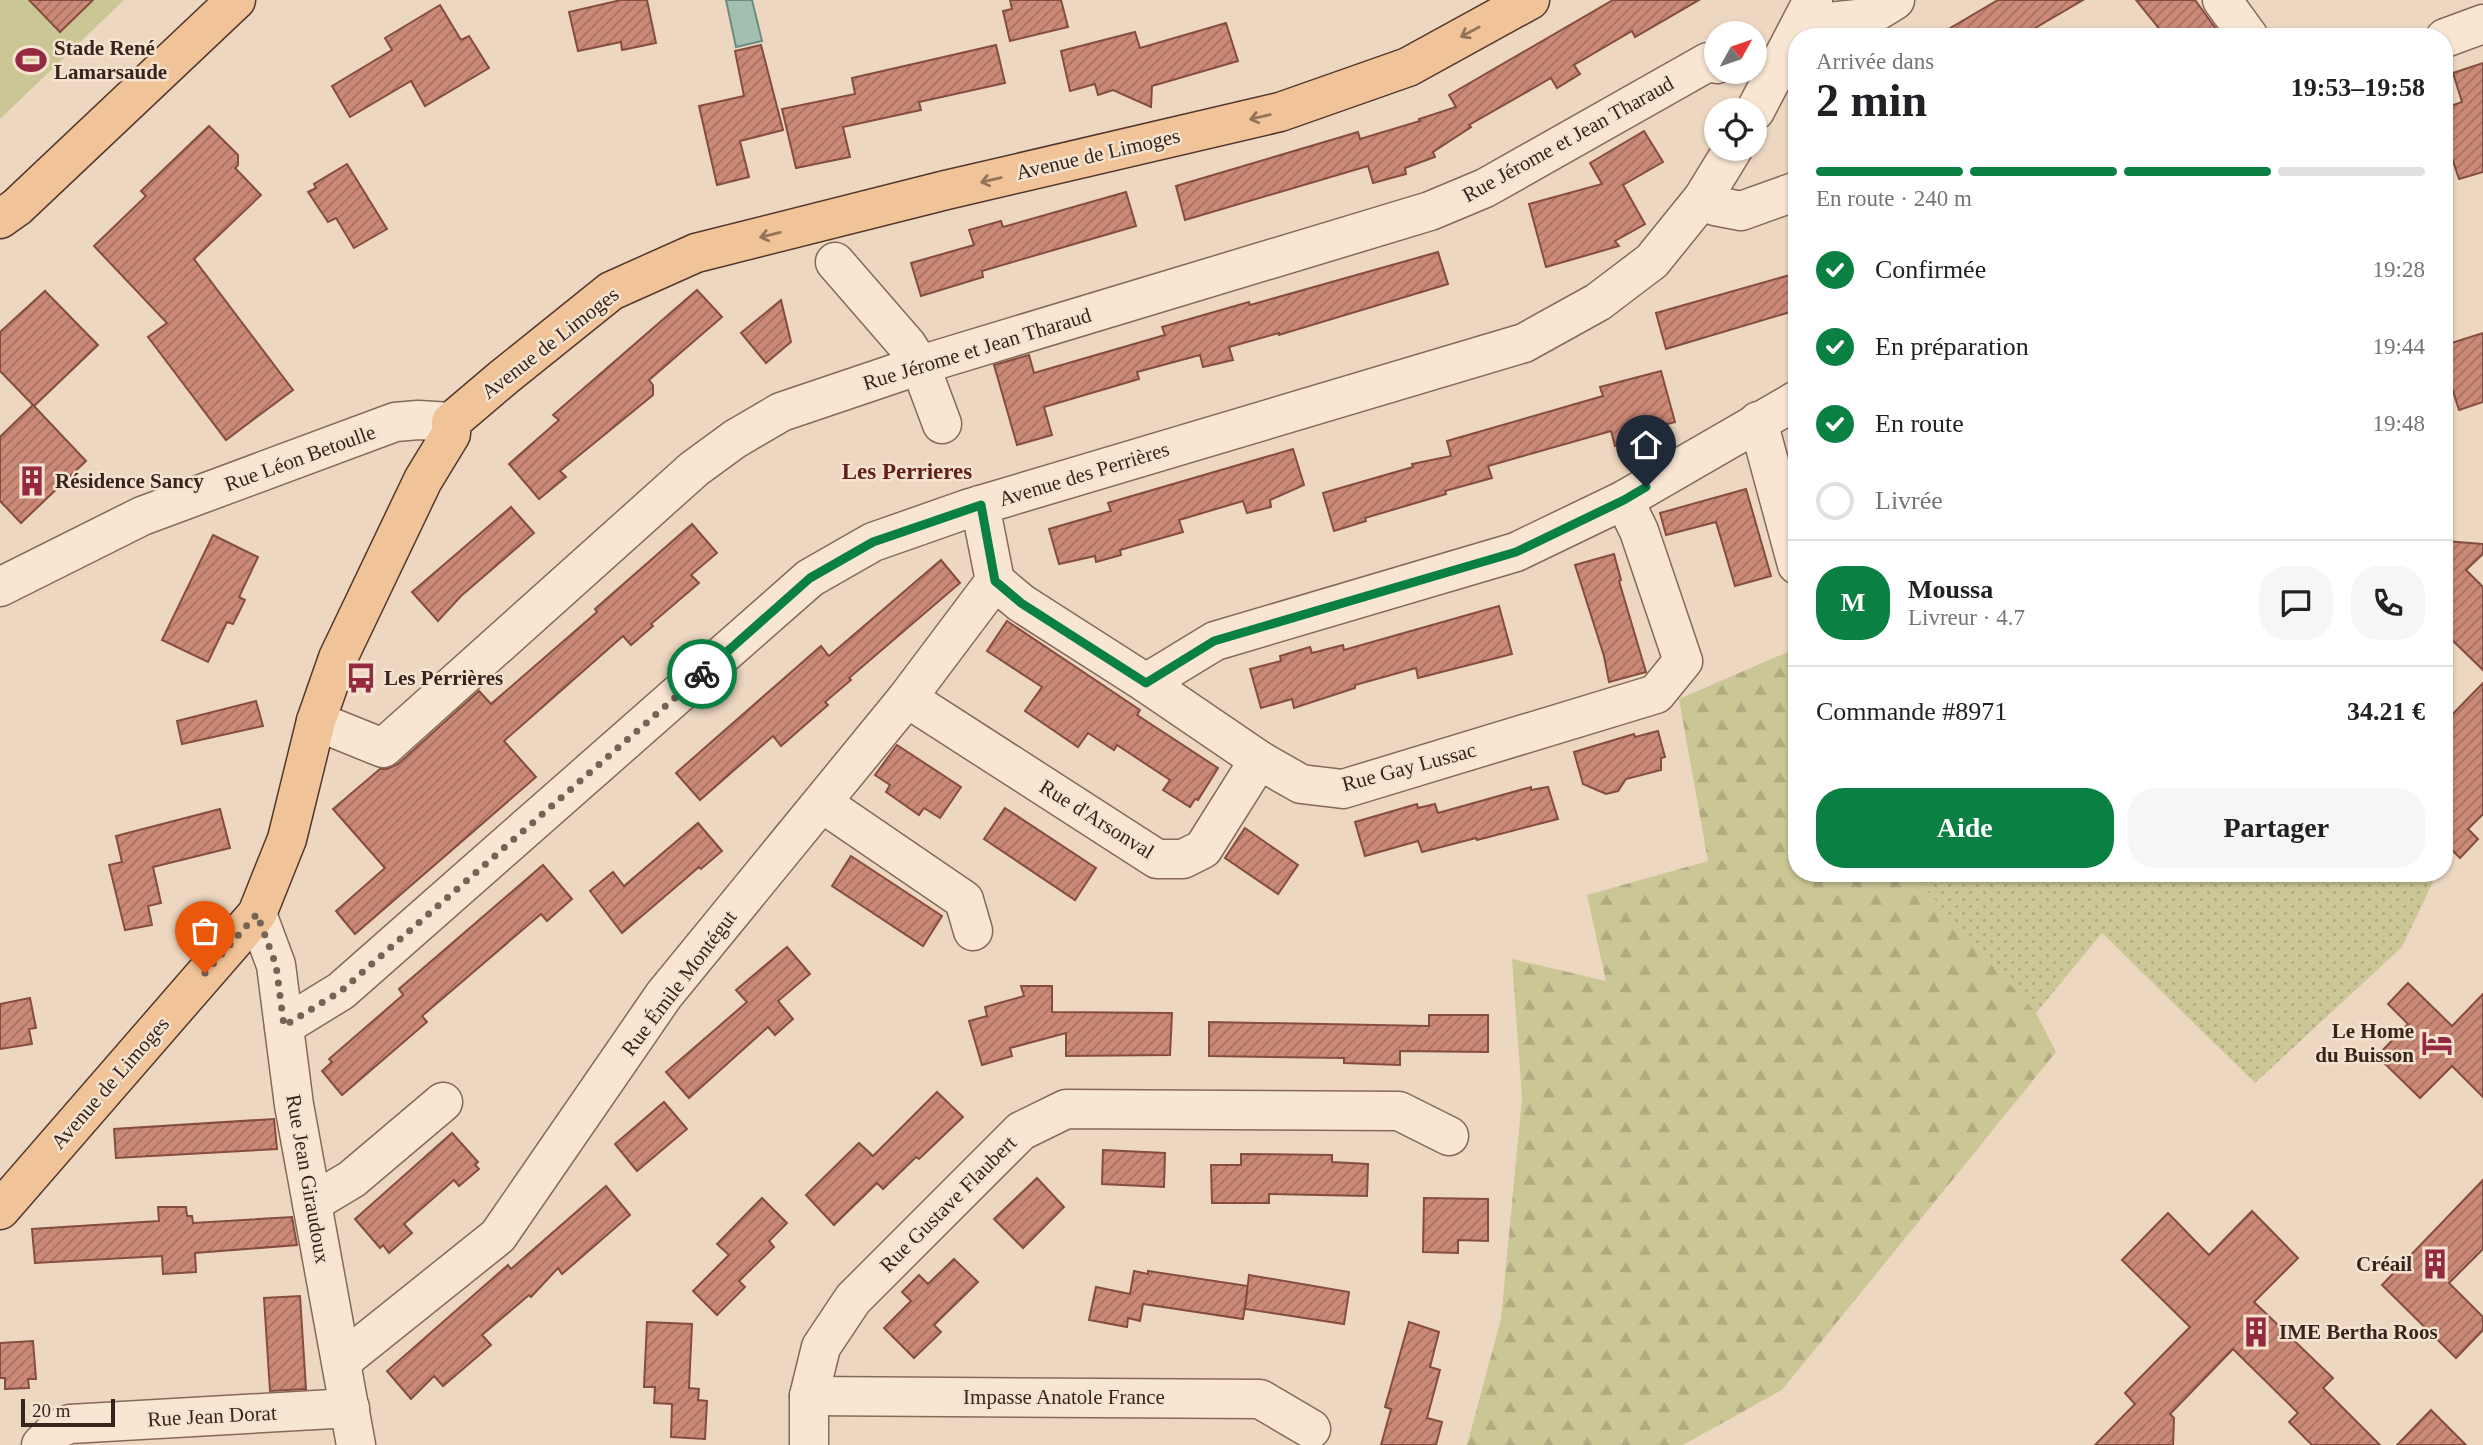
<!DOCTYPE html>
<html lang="fr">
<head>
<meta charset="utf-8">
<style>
	:root { --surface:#fff; --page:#f6f6f6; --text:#202124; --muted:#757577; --line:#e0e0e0; --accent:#0b8043 }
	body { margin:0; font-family:Georgia,serif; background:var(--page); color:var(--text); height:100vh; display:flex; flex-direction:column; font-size:26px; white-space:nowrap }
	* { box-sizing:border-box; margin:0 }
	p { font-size:23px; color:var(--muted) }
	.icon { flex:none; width:38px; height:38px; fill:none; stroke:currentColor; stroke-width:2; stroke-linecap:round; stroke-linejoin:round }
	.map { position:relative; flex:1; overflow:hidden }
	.panel { position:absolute; left:1788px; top:28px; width:665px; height:854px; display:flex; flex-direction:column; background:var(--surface); border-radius:28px; box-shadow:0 2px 5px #0004 }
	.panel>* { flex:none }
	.needle { width:46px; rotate:50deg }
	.fabs { position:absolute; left:1704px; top:21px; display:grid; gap:14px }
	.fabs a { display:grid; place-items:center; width:63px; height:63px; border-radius:50%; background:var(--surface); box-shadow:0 2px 5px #0004; font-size:35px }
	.scale { position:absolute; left:21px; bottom:18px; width:94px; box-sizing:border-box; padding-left:7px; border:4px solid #36241d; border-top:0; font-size:19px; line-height:24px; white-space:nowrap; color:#36241d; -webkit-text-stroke:5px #f5e3d0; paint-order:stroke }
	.pin { position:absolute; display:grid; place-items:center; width:60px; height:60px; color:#fff; margin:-72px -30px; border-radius:50% 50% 50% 0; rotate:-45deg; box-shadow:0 0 7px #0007 }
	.pin .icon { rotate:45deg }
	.courier { position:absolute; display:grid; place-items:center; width:70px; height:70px; margin:-35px; border:5px solid #0b8043; border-radius:50%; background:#fff; color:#222; box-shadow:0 2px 9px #0007 }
	.overview em { font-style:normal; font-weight:700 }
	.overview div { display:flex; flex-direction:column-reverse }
	.overview { display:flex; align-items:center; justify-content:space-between; height:119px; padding:0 28px }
	h1 { font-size:46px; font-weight:700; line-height:52px }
	.bar { display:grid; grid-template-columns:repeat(4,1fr); gap:10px 7px; align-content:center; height:84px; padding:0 28px }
	.bar i { height:9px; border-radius:5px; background:var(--line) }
	.bar .active { background:var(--accent) }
	.bar p { grid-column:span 4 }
	.line { display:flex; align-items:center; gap:18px; padding:0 28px; border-top:2px solid var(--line) }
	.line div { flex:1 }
	.round { display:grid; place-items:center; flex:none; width:74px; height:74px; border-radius:28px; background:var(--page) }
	ol { padding:0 28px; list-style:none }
	li { display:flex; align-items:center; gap:21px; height:77px }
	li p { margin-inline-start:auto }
	li .icon { padding:7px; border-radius:50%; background:var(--accent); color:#fff; stroke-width:4 }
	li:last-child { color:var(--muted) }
	li i { width:38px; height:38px; border:4px solid var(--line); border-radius:50% }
	.primary-button { display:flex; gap:14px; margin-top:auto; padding:14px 28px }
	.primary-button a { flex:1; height:80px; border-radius:28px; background:var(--accent); color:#fff; font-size:28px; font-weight:700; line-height:80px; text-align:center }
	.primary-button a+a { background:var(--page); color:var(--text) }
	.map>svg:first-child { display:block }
	.grass { fill:url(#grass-dots) }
	.forest { fill:url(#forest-firs) }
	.pitch { fill:#cbc695 }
	.water { fill:#a3bfb1; stroke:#6b8d7e; stroke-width:2 }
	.building { fill:url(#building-hatch); stroke:#854d3f; stroke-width:2 }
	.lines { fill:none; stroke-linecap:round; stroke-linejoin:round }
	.minor-casing { stroke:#866859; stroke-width:41 }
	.major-casing { stroke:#53372d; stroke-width:41 }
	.minor { stroke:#f8e6d3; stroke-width:38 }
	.major { stroke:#f0c498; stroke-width:38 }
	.oneway { stroke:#93745a }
	.done { stroke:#766356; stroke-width:7; stroke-dasharray:0 12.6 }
	.route { stroke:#0b8043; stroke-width:9 }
	.labels { text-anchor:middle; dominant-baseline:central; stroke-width:5; stroke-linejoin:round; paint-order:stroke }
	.poi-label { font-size:21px; font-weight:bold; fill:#36241d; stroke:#f5e3d0; text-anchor:start }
	.street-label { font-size:21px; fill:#36241d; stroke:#f5e3d0 }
	.neighbourhood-label { font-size:23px; font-weight:bold; fill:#621e1d; stroke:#f5e3d0 }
</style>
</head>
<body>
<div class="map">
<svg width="2483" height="1445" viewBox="0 0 2483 1445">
	<defs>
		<pattern id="grass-dots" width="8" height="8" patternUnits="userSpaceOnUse" patternTransform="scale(1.75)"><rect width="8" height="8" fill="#cbc695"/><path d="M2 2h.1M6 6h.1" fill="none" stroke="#afaa80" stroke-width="1.8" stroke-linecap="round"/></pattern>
		<pattern id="forest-firs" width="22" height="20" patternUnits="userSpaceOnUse" patternTransform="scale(1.75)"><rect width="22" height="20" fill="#cbc695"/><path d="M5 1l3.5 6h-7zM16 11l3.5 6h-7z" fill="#afaa80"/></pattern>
		<pattern id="building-hatch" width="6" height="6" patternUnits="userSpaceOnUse" patternTransform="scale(1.75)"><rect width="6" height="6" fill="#cb8977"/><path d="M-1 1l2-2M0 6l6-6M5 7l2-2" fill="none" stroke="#a67061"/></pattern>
	</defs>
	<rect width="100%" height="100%" fill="#edd7c1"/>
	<path class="grass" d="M1911 873H2424L2433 882 2402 947 2255 1083 2102 933 2036 1013Z"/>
	<path class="forest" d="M1797 648V873H1911L2036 1013 2056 1052 1782 1390 1683 1445H1467L1501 1319 1522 1098 1512 959 1606 981 1587 895 1708 861 1679 699Z"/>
	<path class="pitch" d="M0 0H124L0 119Z"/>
	<path class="water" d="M726 0H752L762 41 736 47Z"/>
	<g class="building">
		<path d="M29 0H93L60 32Z"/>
		<path d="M621 0H647L656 43 622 50 621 42 578 51 569 12Z"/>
		<path d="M1010 0H1061L1068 27 1010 41 1003 11 1012 9Z"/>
		<path d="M1613 0H1699L1635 37 1632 31 1574 65 1580 74 1557 88 1551 78 1469 125 1471 127 1433 152 1435 157 1405 168 1406 174 1373 183 1368 166 1185 220 1176 186 1358 132 1360 139 1420 121 1419 119 1456 107 1449 95Z"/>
		<path d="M1998 0H2083L2020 37H1935Z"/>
		<path d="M2136 0H2195L2222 37H2166Z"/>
		<path d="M440 5 461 40 469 36 489 68 425 106 411 81 350 117 332 86 392 50 385 38Z"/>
		<path d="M1226 23 1238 61 1152 86 1151 107 1113 90 1098 95 1095 84 1070 91 1061 51 1135 32 1140 48Z"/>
		<path d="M761 45 783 130 740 141 749 177 717 185 699 106 744 96 735 51Z"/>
		<path d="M996 45 1005 83 919 102 921 110 843 127 850 157 796 168 782 109 855 94 852 78Z"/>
		<path d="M2483 63V172L2459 179 2445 137V108L2462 102 2453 73Z"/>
		<path d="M209 126 238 155V165L235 168 261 195 194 259 293 390 226 440 148 337 167 323 94 246 146 196 141 191Z"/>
		<path d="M1644 131 1663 162 1623 185 1645 224 1615 241 1619 246 1546 267 1529 204 1602 184 1590 163Z"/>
		<path d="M347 164 387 229 354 248 336 218 328 222 308 192 316 188 314 184Z"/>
		<path d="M1126 192 1136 226 982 271 983 277 921 296 911 263 974 245 969 230 1001 221 1003 227Z"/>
		<path d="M1438 252 1448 284 1279 335V333L1229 347 1233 360 1203 367 1200 355 1137 372 1139 379 1044 407 1052 435 1017 445 994 365 1029 355 1034 373 1165 335 1162 327 1249 302 1250 305Z"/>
		<path d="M1797 273V310L1666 349 1656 313Z"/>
		<path d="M697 290 722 317 649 380 653 385V395L560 471 566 477 539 499 509 464 559 420 553 415Z"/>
		<path d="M45 291 98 345 34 406 0 371V332Z"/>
		<path d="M781 300 791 342 766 363 741 333Z"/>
		<path d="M2483 333V402L2459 410 2445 366V345Z"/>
		<path d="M1661 371 1675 422 1645 430 1646 437 1615 446 1611 431 1488 466 1492 478 1445 491 1446 494 1365 518 1366 521 1334 531 1323 493 1413 467 1412 464 1451 456 1447 441 1603 396 1600 387Z"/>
		<path d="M33 405 86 461 21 523 0 501V437Z"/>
		<path d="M1293 449 1304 485 1270 500 1271 507 1247 513 1243 501 1179 520 1183 532 1120 550 1121 555 1096 562 1095 556 1059 564 1049 529 1111 511 1108 503Z"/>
		<path d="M1746 489 1771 576 1735 586 1716 522 1666 535 1660 513Z"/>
		<path d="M511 507 534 533 461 596 438 621 412 592Z"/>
		<path d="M692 524 717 553 691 575 699 583 651 624 653 626 631 645 623 636 504 741 536 777 355 934 336 911 385 868 333 809 380 769H387L398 764 479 691 491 704 597 612 595 609Z"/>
		<path d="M213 535 258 557 239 597 245 600 233 624 227 622 208 662 162 640Z"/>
		<path d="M2445 541 2483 544V554L2466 570 2483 587V670L2445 633Z"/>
		<path d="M1614 554 1621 580 1619 581 1646 672 1609 682 1604 656 1575 565Z"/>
		<path d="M941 560 960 583 849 678 851 680 825 702 828 705 781 746 773 736 700 800 676 773 821 646 829 656Z"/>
		<path d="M1499 606 1512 654 1418 678 1416 668 1355 685V688L1294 708 1292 699 1261 708 1250 669 1281 661 1280 656 1310 647 1312 653 1343 645 1344 650Z"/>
		<path d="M1007 621 1140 710 1137 715 1218 768 1198 800 1195 799 1190 807 1163 790 1170 780 1117 745 1114 750 1088 733 1078 747 1025 711 1042 687 987 651Z"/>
		<path d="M2483 683V814L2468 829 2478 839 2460 858 2450 848 2445 853V722Z"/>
		<path d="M256 701 263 726 182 744 177 721Z"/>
		<path d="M1658 731 1665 757 1661 758V770L1626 779 1618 791 1606 794 1583 784 1574 752 1634 734 1635 737Z"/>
		<path d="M897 745 961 787 940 818 924 808 919 815 886 792 890 785 875 775Z"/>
		<path d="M1531 787V790L1548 787 1558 819 1477 840 1476 838 1422 852 1418 841 1365 856 1355 822 1417 804 1418 808 1435 804 1438 813Z"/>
		<path d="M1005 808 1096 868 1075 900 984 839Z"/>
		<path d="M220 809 230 848 153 867 161 903 148 906 152 925 125 930 109 865 122 862 116 836Z"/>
		<path d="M698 823 722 851 701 869 699 867 622 933 590 891 613 872 624 886Z"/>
		<path d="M1245 828 1298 865 1278 894 1225 858Z"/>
		<path d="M851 856 942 916 923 946 832 886Z"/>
		<path d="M543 865 572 899 547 921 541 914 422 1016 427 1022 342 1095 322 1071 332 1062 329 1059 403 995 399 989Z"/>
		<path d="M787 947 810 974 778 1001 793 1019 775 1035 768 1027 689 1098 666 1072 747 1002 736 990Z"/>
		<path d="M2408 983 2452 1026 2483 994V1097L2452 1066 2420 1098 2377 1056 2408 1024 2388 1004Z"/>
		<path d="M1021 986H1052V1012L1172 1013 1170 1055 1066 1056V1033L1010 1048 1012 1056 982 1065 969 1021 987 1016 985 1007 1024 996Z"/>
		<path d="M30 998 36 1028 29 1029 32 1044 0 1049V1004Z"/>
		<path d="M1429 1015H1488V1052L1400 1051V1065L1344 1063V1058L1209 1056V1022L1429 1026Z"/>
		<path d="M937 1092 963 1117 919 1159 916 1157 883 1189 877 1183 834 1225 806 1195 859 1143 873 1156Z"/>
		<path d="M664 1102 687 1129 637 1171 615 1144Z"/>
		<path d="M274 1119 277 1149 116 1158 114 1129Z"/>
		<path d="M452 1133 478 1162 475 1165 479 1169 459 1186 454 1180 404 1224 412 1233 389 1253 383 1245 380 1248 355 1219Z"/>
		<path d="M1103 1150 1165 1153 1164 1187 1102 1184Z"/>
		<path d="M1241 1154 1332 1155V1162L1368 1164 1367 1196 1269 1194V1203H1212L1211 1165H1241Z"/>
		<path d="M1037 1178 1064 1207 1023 1248 994 1219Z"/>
		<path d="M2483 1180V1249L2449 1283 2483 1317V1330L2456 1358 2382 1285Z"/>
		<path d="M606 1186 630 1215 562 1274 558 1268 531 1297 529 1295 482 1335 491 1345 443 1386 434 1376 411 1399 387 1371 508 1265 511 1269Z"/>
		<path d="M762 1198 787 1223 769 1241 774 1247 739 1281 745 1287 717 1315 693 1291 729 1255 717 1244Z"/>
		<path d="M1424 1198 1488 1199V1241L1458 1240V1253L1423 1252Z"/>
		<path d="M158 1207H186L187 1216H192L193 1223 292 1217 297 1245 195 1253 196 1272 163 1274 162 1256 35 1263 32 1229 159 1221Z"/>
		<path d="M2252 1211 2298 1258 2254 1302 2333 1378 2323 1388 2380 1445H2312L2289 1422 2298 1413 2233 1349 2170 1414 2174 1418 2173 1445H2095L2135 1404 2125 1393 2190 1327 2122 1260 2168 1213 2209 1255Z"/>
		<path d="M954 1259 978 1282 934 1325 941 1332 914 1358 884 1328 911 1301 902 1292 919 1275 928 1284Z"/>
		<path d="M1134 1271 1148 1274V1271L1248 1286 1243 1319 1143 1304 1140 1321 1128 1318 1127 1327 1089 1320 1096 1287 1130 1294Z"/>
		<path d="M1249 1275 1349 1292 1344 1324 1245 1309Z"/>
		<path d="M300 1296 306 1389 270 1391 264 1298Z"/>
		<path d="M647 1322 692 1324 689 1388 699 1389 698 1400 707 1401 705 1439 671 1437 672 1404 654 1403 655 1387H644Z"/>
		<path d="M1409 1322 1439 1332 1430 1367 1440 1370 1427 1418 1442 1422 1436 1445H1381L1391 1409 1385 1407Z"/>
		<path d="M33 1341 36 1379H28L29 1388 5 1389V1378H0V1343Z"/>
		<path d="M2431 1410 2466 1445H2397Z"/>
	</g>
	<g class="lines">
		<g class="minor-casing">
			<g id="minor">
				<path d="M2222 0 2249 37"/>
				<path d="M1804 19 1819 23 1866 18 1895 0"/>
				<path d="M2445 38 2483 24"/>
				<path d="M1755 111 1813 0"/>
				<path d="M1703 198 1715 206 1741 211 1797 191"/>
				<path d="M835 262 907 345 920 365 942 424"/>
				<path d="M1758 421 1797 565"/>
				<path d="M980 505 995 581 1021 603 1146 683 1259 760 1301 784 1343 789 1656 694 1683 661 1639 531 1624 500"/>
				<path d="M0 587 142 516 395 422 418 420 451 422"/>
				<path d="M1146 683 1215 641 1516 552 1624 500 1797 400"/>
				<path d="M907 698 1157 859H1183L1203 849 1259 760"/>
				<path d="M316 721 383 748 694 469 735 439 781 412 920 365 1430 211 1485 188 1708 62 1717 64"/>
				<path d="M822 803 964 900 973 931"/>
				<path d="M257 914 276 965 294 1105 356 1445"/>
				<path d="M284 1026 341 991 810 578 873 542 967 509 1524 343 1598 302 1652 261 1703 198 1733 149"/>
				<path d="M312 1203 352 1179 443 1102"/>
				<path d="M342 1361 498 1236 664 995 907 698 995 581"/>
				<path d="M809 1396 1260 1399 1311 1429"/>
				<path d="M41 1445 57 1429 70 1424 350 1408"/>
				<path d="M809 1445V1396L821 1347 853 1299 1021 1131 1066 1109 1399 1111 1449 1136"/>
			</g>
		</g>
		<g class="major-casing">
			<g id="major">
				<path d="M0 219 17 207 236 0"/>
				<path d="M0 1210 257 914 287 839 316 721 338 658 423 480 451 434V422L504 377 611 291 696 253 946 190 1280 112 1408 67 1530 0"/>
			</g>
		</g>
		<use href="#minor" class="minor"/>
		<use href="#major" class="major"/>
	</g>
	<defs><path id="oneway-shaft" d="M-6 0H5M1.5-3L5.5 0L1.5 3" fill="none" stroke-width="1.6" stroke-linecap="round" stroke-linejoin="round" transform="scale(1.75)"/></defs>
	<g class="oneway">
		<use href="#oneway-shaft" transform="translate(1470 32) rotate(152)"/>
		<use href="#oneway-shaft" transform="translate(1260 117) rotate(167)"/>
		<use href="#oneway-shaft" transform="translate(991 180) rotate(167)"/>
		<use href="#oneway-shaft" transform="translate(770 235) rotate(166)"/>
	</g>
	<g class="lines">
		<path class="done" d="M205 973 257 914 276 965 284 1026 341 991 702 674"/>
		<path class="route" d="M702 674 810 578 873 542 981 505 995 581 1021 603 1146 683 1214 641 1516 552 1624 500 1646 487"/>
	</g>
	<defs>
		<g id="stadium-bare" transform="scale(2.415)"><path d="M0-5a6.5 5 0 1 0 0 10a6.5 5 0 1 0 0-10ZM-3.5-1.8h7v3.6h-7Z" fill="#942a3f" stroke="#f5e3d0" stroke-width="2.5" paint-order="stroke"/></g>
		<g id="building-bare" transform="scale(2.415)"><path d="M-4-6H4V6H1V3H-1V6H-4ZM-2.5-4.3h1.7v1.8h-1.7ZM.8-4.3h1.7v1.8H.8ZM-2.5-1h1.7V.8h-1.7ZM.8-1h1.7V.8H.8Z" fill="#942a3f" stroke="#f5e3d0" stroke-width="2.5" paint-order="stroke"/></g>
		<g id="bus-bare" transform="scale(2.415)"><path d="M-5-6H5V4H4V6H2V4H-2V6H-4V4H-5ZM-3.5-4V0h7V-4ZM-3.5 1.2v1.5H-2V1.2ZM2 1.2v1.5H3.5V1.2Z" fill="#942a3f" stroke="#f5e3d0" stroke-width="2.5" paint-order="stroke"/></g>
		<g id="hotel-bare" transform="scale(2.415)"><path d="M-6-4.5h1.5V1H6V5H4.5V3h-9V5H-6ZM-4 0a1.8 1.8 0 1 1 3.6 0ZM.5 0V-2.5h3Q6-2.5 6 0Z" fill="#942a3f" stroke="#f5e3d0" stroke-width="2.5" paint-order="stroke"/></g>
	</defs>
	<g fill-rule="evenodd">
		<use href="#stadium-bare" x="31" y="60"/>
		<use href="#building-bare" x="32" y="481"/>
		<use href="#bus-bare" x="361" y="678"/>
		<use href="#hotel-bare" x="2437" y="1043"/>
		<use href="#building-bare" x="2435" y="1264"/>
		<use href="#building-bare" x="2256" y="1332"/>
	</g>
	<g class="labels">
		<g class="poi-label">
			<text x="54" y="48">Stade René<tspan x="54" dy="24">Lamarsaude</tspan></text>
			<text x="55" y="481">Résidence Sancy</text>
			<text x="384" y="678">Les Perrières</text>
			<text x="2414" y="1031" text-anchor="end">Le Home<tspan x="2414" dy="24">du Buisson</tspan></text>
			<text x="2412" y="1264" text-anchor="end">Créail</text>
			<text x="2279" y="1332">IME Bertha Roos</text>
		</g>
		<g class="street-label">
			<text transform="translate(1568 139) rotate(-29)">Rue Jérome et Jean Tharaud</text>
			<text transform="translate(1098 154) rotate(-13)">Avenue de Limoges</text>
			<text transform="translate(550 343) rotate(-38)">Avenue de Limoges</text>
			<text transform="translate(977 349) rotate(-17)">Rue Jérome et Jean Tharaud</text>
			<text transform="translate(300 458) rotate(-20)">Rue Léon Betoulle</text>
			<text transform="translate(1084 474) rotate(-17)">Avenue des Perrières</text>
			<text transform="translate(1409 767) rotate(-15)">Rue Gay Lussac</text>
			<text transform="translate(1097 819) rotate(32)">Rue d'Arsonval</text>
			<text transform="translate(679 983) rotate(-53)">Rue Émile Montégut</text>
			<text transform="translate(110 1083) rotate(-49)">Avenue de Limoges</text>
			<text transform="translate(308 1179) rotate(80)">Rue Jean Giraudoux</text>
			<text transform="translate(948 1204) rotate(-45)">Rue Gustave Flaubert</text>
			<text x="1064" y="1397">Impasse Anatole France</text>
			<text transform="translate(212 1416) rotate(-3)">Rue Jean Dorat</text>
		</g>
		<g class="neighbourhood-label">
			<text x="907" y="471">Les Perrieres</text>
		</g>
	</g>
</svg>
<div class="fabs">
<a><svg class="needle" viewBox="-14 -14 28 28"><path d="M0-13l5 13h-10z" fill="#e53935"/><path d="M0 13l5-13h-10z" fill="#757577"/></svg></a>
<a><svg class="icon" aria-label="locate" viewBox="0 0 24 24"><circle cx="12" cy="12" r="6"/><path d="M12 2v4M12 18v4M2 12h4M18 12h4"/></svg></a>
</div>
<div class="scale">20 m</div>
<div class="pin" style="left:205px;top:973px;background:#ea580c"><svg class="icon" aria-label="bag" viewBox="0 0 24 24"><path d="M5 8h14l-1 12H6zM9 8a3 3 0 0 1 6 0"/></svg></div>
<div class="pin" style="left:1646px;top:487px;background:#1f2937"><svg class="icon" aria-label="home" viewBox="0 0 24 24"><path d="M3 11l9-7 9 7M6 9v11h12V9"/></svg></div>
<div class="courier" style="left:702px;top:674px"><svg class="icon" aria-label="bike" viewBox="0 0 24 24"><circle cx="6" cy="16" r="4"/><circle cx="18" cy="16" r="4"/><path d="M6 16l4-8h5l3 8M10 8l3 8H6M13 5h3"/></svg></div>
<section class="panel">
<div class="overview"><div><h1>2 min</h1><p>Arrivée dans</p></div><em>19:53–19:58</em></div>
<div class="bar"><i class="active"></i><i class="active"></i><i class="active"></i><i></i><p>En route · 240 m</p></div>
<ol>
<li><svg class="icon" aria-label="check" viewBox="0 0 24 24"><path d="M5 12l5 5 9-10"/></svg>Confirmée<p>19:28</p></li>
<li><svg class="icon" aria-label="check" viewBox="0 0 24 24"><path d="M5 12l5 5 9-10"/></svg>En préparation<p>19:44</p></li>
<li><svg class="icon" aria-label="check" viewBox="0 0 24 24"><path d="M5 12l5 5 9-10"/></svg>En route<p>19:48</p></li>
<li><i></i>Livrée</li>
</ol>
<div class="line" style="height:126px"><b class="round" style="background:var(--accent);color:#fff">M</b><div><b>Moussa</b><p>Livreur · 4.7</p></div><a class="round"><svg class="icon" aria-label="chat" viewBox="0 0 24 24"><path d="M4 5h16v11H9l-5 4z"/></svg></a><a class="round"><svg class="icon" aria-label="phone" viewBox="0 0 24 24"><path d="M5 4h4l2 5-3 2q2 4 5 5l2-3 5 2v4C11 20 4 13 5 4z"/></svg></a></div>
<div class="line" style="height:91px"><div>Commande #8971</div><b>34.21 €</b></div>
<div class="primary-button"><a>Aide</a><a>Partager</a></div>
</section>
</div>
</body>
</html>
